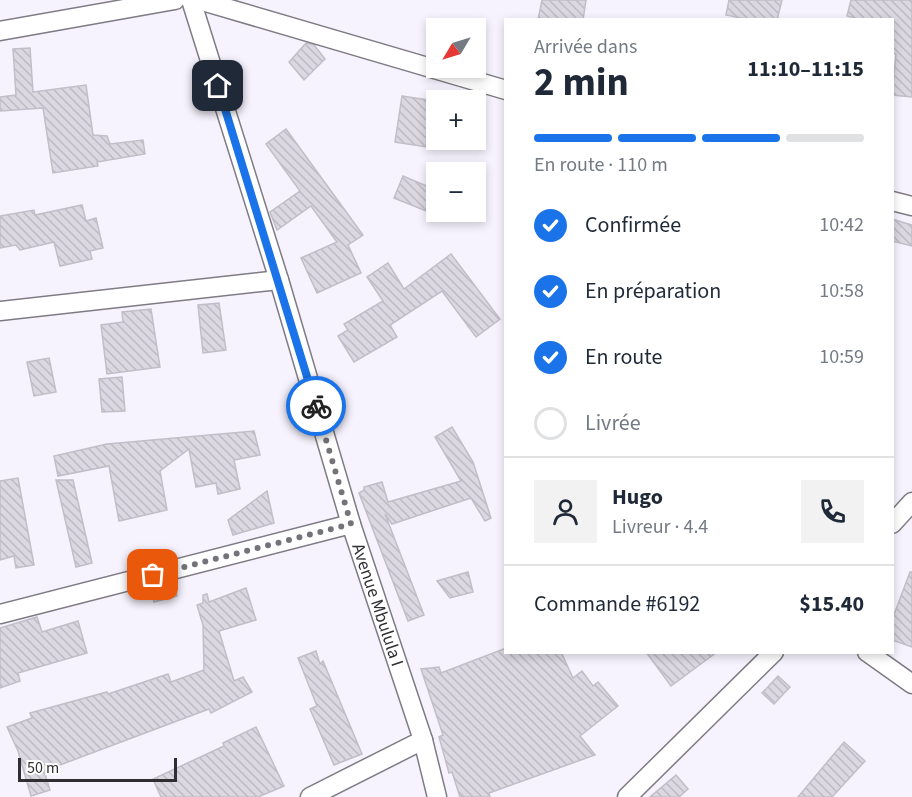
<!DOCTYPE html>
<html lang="fr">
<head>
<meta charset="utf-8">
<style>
	:root { --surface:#fff; --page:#f2f2f3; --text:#1f2937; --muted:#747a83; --line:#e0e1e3; --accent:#1a73e8 }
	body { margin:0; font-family:"Source Sans 3",sans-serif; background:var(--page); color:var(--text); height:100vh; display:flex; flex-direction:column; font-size:22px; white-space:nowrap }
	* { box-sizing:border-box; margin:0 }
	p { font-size:20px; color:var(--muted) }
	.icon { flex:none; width:33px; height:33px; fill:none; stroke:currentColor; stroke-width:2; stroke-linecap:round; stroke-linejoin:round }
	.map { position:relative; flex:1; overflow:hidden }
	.panel { position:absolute; left:504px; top:18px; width:390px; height:636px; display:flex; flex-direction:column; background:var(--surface); border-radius:0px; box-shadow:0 3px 9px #0003 }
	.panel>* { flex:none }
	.needle { width:39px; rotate:232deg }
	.tools { position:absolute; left:426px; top:18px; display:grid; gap:12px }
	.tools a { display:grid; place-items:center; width:60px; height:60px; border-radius:0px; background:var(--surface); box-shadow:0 3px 9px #0003; font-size:30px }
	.scale { position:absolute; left:18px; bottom:15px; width:159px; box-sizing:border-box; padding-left:6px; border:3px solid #2f2e32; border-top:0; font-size:16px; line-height:21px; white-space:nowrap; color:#2f2e32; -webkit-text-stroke:4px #fff; paint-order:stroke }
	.pin { position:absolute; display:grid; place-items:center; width:51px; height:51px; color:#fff; margin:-26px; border-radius:12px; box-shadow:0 3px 9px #0006 }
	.courier { position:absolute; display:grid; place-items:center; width:60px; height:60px; margin:-30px; border:4px solid #1a73e8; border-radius:50%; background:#fff; color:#222; box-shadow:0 2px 8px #0007 }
	.head em { font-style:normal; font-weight:700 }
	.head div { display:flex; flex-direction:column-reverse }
	.head { display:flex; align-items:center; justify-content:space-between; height:102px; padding:0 30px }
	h1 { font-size:39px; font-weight:700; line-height:45px }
	.bar { display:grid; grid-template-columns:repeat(4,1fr); gap:9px 6px; align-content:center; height:72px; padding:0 30px }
	.bar i { height:8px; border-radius:4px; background:var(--line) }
	.bar .current { background:var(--accent) }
	.bar p { grid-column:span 4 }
	.line { display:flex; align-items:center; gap:15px; padding:0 30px; border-top:2px solid var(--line) }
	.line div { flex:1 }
	.round { display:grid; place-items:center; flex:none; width:63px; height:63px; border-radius:0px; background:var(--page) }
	ol { padding:0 30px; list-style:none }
	li { display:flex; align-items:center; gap:18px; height:66px }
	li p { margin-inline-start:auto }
	li .icon { padding:6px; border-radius:50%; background:var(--accent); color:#fff; stroke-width:4 }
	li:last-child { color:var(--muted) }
	li i { width:33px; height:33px; border:3px solid var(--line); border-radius:50% }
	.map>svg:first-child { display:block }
	.building { fill:url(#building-back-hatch); stroke:#c1bec8; stroke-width:1.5 }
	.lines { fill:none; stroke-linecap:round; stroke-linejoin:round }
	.minor-casing { stroke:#7e7b84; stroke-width:21 }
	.minor { stroke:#fff; stroke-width:18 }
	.done { stroke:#757379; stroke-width:6; stroke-dasharray:0 10.8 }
	.route { stroke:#1a73e8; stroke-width:8 }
	.labels { text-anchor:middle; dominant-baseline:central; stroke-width:4.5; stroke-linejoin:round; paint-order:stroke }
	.street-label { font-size:18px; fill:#2f2e32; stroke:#fff }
</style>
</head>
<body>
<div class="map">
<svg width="912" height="797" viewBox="0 0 912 797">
	<defs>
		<pattern id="building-back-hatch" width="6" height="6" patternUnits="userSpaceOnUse" patternTransform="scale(1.5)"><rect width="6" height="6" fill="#dcd8e2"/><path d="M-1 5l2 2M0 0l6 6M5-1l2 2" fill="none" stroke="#bdbac2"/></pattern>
	</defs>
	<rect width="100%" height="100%" fill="#f7f3fe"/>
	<g class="building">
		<path d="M542 0H586L583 20H538Z"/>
		<path d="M729 0H782L777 20H750L726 15Z"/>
		<path d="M851 0H912V97L892 95 896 54 892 53V20H862L847 16Z"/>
		<path d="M306 43 314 45 325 59 304 80 289 62Z"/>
		<path d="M30 48 33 92 86 85 93 135 107 136 110 144 143 140 145 154 97 162 98 166 53 173 43 108 0 111V97L16 95 13 49Z"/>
		<path d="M402 96 434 101 427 147 395 142Z"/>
		<path d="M286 129 363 235 348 245 361 273 317 293 301 258 337 242 311 206 277 230 270 212 300 191 266 144Z"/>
		<path d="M403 176 436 190V215L394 198Z"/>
		<path d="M82 205 86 221 96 218 103 248 90 251 92 259 60 266 54 242 20 250 16 245 0 248V216L34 210 35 215Z"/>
		<path d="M892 219 912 225V246L892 241Z"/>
		<path d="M451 254 500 319 476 337 442 291 390 325 397 337 354 362 338 336 348 330 344 324 383 301 367 277 388 263 404 289Z"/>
		<path d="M219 303 226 350 203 353 198 305Z"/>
		<path d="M151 309 160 367 107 374 101 325 123 322 122 312Z"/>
		<path d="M49 358 56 392 34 396 27 362Z"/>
		<path d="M122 377 125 411 102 412 99 379Z"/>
		<path d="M452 427 473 462 491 518 485 521 471 498 392 524 385 514 424 615 408 621 359 493 364 490V487L382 482 388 502 461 481 435 437Z"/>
		<path d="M254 431 260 455 234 460 240 489 218 494 216 483 196 487 189 449 160 471 167 510 119 521 109 466 58 476 54 456 107 444Z"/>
		<path d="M18 478 34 565 16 568 14 556 0 560V481Z"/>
		<path d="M56 480H73L92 563 76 567Z"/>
		<path d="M267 491 274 523 233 535 228 520Z"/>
		<path d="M468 572 473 592 450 598 437 581Z"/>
		<path d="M910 572H912V647L892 640V620Z"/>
		<path d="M174 581 177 596 154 602 151 587Z"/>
		<path d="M246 588 256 620 219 631 234 681 243 677 252 692 211 713 209 709 44 771 50 790 31 796 18 751 7 727 32 718 30 713 107 692 108 694 168 674 171 682 204 670 203 625 197 605 203 603V595L207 594 209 602Z"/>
		<path d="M37 617 42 632 78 621 87 653 18 673 20 681 0 688V628Z"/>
		<path d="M506 648V652H561L573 678 582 671 593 686 598 682 618 706 580 736 595 755 489 793 490 797H460L452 772 449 773 439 737 443 735 421 669 439 667 441 673Z"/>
		<path d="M316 651 320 664 323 661 362 754 334 765 310 709 317 706 298 658Z"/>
		<path d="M646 652H717L671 686Z"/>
		<path d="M778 676 790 687 774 704 762 693Z"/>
		<path d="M256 727 284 786 258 797H161L153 779 224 746 223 743Z"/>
		<path d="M844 742 865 761 832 797H798Z"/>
		<path d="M676 775 688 789 679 797H650Z"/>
	</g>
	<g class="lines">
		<g class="minor-casing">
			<g id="minor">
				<path id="s1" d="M191 0 279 280 351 524 423 740 437 797"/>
				<path d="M199 0 506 90"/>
				<path d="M0 31 175 0"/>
				<path d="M892 201 912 206"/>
				<path d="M0 311 279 280"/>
				<path d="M892 524 912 502"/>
				<path d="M0 614 351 524"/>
				<path d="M867 652 912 684"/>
				<path d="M310 797 423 740"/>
				<path d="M627 797 774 652"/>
			</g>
		</g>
		<use href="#minor" class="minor"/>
	</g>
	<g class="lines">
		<path class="done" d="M153 575 351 524 316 406"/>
		<path class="route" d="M218 86 316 406"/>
	</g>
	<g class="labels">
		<g class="street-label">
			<text stroke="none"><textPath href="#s1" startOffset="633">Avenue Mbulula I</textPath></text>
		</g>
	</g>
</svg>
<div class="tools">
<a><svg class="needle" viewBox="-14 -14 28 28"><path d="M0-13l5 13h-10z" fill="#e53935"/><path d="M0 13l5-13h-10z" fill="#747a83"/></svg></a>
<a>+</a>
<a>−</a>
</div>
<div class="scale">50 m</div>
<div class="pin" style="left:153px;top:575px;background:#ea580c"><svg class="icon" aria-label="bag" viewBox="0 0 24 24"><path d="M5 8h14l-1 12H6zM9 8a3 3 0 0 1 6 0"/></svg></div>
<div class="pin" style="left:218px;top:86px;background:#1f2937"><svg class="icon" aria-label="home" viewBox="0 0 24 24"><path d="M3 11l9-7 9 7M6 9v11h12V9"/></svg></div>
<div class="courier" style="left:316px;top:406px"><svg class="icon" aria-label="bike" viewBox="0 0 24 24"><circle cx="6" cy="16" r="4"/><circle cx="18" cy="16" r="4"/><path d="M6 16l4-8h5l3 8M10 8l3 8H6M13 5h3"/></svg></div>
<section class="panel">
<div class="head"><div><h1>2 min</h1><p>Arrivée dans</p></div><em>11:10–11:15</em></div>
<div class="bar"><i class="current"></i><i class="current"></i><i class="current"></i><i></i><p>En route · 110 m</p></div>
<ol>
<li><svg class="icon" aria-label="check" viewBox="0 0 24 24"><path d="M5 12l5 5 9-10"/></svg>Confirmée<p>10:42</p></li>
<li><svg class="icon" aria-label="check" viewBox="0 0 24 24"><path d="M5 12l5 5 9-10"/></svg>En préparation<p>10:58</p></li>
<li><svg class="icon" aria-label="check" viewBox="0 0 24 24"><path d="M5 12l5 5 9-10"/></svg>En route<p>10:59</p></li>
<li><i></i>Livrée</li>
</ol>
<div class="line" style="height:108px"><a class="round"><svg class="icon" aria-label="person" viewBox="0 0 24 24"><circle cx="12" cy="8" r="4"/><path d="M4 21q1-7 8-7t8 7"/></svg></a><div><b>Hugo</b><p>Livreur · 4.4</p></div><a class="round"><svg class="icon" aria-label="phone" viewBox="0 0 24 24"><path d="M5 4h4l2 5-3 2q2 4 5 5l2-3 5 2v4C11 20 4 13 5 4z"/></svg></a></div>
<div class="line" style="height:78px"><div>Commande #6192</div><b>$15.40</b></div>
</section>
</div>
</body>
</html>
